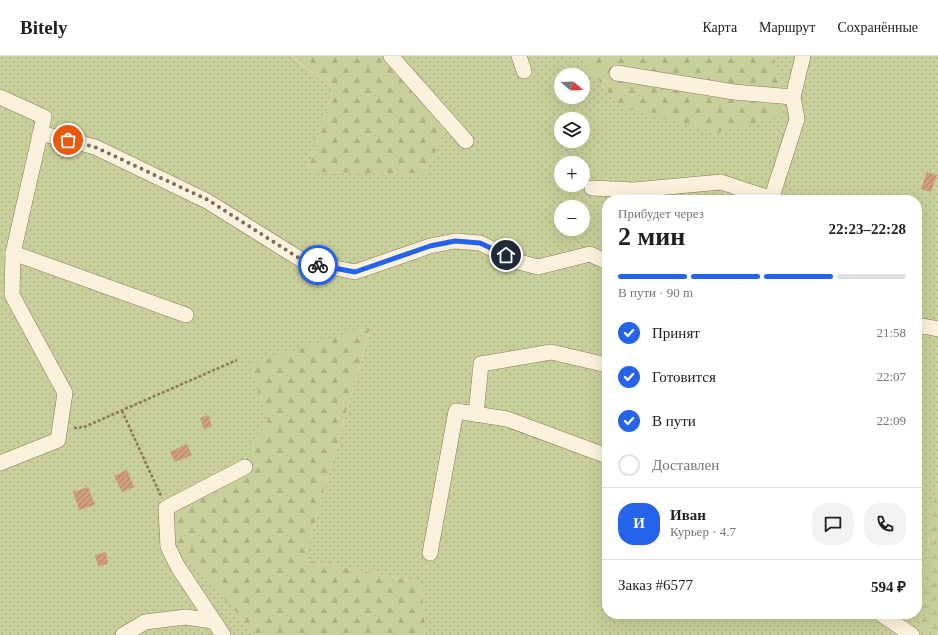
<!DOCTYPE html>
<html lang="ru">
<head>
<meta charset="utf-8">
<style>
	:root { --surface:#fff; --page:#f2f2f2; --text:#202124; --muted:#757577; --line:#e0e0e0; --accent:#2563eb }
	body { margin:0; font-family:"Times New Roman",serif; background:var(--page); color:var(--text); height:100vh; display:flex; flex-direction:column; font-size:15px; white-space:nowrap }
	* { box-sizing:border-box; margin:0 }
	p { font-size:13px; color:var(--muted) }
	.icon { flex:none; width:22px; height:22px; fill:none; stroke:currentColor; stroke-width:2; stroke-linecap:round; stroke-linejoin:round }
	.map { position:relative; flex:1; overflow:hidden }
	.panel { position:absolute; left:602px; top:139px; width:320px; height:424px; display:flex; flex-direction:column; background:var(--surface); border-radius:16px; box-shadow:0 4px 16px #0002 }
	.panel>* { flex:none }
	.needle { width:26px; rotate:109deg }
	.fabs { position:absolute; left:554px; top:12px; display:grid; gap:8px }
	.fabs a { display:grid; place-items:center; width:36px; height:36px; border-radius:50%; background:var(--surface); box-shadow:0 4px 16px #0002; font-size:20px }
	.pin { position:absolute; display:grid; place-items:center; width:34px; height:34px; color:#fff; margin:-17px; border:2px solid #fff; border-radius:50%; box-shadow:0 1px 4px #0007 }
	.courier { position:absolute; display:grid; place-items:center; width:40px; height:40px; margin:-20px; border:3px solid #2563eb; border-radius:50%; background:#fff; color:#222; box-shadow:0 1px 5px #0007 }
	.head em { font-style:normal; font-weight:700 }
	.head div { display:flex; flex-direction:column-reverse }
	.head { display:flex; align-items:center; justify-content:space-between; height:68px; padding:0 16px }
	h1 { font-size:26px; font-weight:700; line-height:30px }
	.bar { display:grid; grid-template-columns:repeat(4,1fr); gap:6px 4px; align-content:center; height:48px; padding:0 16px }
	.bar i { height:5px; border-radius:3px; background:var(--line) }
	.bar .current { background:var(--accent) }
	.bar p { grid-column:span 4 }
	.line { display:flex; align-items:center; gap:10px; padding:0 16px; border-top:1px solid var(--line) }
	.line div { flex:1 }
	.round { display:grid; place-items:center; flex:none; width:42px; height:42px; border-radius:16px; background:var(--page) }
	ol { padding:0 16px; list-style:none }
	li { display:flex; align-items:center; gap:12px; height:44px }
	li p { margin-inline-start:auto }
	li .icon { padding:4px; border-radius:50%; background:var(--accent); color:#fff; stroke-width:4 }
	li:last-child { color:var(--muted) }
	li i { width:22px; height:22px; border:2px solid var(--line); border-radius:50% }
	header { display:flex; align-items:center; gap:24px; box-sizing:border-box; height:56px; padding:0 20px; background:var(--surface); border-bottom:1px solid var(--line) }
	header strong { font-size:19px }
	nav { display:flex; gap:22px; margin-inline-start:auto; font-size:14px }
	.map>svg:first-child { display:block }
	.grass { fill:url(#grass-dots); fill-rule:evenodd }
	.forest { fill:url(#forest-firs) }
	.wetland { fill:url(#wetland-marsh) }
	.building { fill:url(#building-hatch) }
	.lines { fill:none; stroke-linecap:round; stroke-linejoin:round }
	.minor-casing { stroke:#8d765c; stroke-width:16 }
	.path { stroke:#8d765c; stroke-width:2.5; stroke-dasharray:3 2; stroke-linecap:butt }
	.minor { stroke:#faf1dc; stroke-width:15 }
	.done { stroke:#7c6e5b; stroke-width:4; stroke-dasharray:0 7.2 }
	.route { stroke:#2563eb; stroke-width:5 }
</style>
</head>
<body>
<header>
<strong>Bitely</strong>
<nav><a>Карта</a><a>Маршрут</a><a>Сохранённые</a></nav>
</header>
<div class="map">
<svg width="938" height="579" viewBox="0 0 938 579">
	<defs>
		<pattern id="grass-dots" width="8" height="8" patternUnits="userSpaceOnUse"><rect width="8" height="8" fill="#c9cf9b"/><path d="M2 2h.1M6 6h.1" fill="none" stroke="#aeb285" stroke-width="1.8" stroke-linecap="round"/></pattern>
		<pattern id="forest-firs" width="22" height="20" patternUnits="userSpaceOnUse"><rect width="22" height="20" fill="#c9cf9b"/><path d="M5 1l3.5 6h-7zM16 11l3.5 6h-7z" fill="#aeb285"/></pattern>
		<pattern id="wetland-marsh" width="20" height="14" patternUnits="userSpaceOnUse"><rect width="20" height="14" fill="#c9cf9b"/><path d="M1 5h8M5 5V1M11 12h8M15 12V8" fill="none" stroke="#aeb285"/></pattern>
		<pattern id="building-hatch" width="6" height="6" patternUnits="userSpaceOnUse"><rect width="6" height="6" fill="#cf9f7d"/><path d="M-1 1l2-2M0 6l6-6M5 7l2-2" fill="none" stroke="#a98266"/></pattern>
	</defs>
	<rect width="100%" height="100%" fill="#f0e4c8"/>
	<path class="grass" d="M0 0H291L333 33 307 116 425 118 445 75 395 0H579L619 50 785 59 774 0H938V433L931 451 928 492 920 570 936 579H426L421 526 304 504 371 270 268 364 234 423 239 559 251 579H0ZM561 19H583V41H561ZM561 63H583V85H561ZM561 107H583V129H561ZM607 144H917V558H607ZM561 151H583V173H561Z"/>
	<g class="forest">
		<path d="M292 0H395L445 75 425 118 307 116 333 33Z"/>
		<path d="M579 0H774L785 59 716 77 619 50Z"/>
		<path d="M371 269 304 504 421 526 426 579H251L239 559 177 489 175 457 234 423 268 364 249 309Z"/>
	</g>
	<path class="wetland" d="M938 433V579H936L920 570 928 492 931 451Z"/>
	<g class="building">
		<path d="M927 116 937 119 931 136 921 133Z"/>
		<path d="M208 359 212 370 204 373 200 362Z"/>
		<path d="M187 388 192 399 175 406 170 396Z"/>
		<path d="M127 414 134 431 122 436 114 420Z"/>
		<path d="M88 431 95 449 79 454 73 436Z"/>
		<path d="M106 496 108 508 98 510 95 499Z"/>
	</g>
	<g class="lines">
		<g class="minor-casing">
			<g id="minor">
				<path d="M391 0 466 85"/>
				<path d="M519 0 524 15"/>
				<path d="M617 17 734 36 793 41"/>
				<path d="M0 41 44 61 13 197 12 239 65 337 58 384 0 407"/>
				<path d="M40 77 95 91 207 145 305 206 355 216 430 190 455 185 480 187 519 206 538 211 590 198 607 206"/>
				<path d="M592 132 634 134 721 126 772 143"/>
				<path d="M771 144 797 63 793 41 803 0"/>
				<path d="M13 197 186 259"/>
				<path d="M917 269 938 273"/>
				<path d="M476 358 481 308 551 296 607 309"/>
				<path d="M430 497 456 355 507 363 607 400"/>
				<path d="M881 558 912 579"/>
				<path d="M123 579 145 566 186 561 213 565"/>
				<path d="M223 579 178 511 168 491 166 452 245 411"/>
			</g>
		</g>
		<g class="path">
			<path d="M122 355 161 440"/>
			<path d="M74 372 84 371 237 304"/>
		</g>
		<use href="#minor" class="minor"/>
	</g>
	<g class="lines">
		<path class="done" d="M68 84 95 91 208 144 305 206 318 209"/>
		<path class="route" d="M318 209 355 216 430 190 455 185 480 187 506 199"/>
	</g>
</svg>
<div class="fabs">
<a><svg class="needle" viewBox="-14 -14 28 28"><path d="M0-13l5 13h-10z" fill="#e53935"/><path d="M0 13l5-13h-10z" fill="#757577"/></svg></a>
<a><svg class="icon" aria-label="layers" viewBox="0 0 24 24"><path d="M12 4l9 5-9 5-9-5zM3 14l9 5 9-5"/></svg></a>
<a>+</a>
<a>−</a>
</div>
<div class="pin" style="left:68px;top:84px;background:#ea580c"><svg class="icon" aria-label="bag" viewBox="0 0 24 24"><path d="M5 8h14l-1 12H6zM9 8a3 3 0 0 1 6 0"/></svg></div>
<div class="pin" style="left:506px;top:199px;background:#1f2937"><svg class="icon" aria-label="home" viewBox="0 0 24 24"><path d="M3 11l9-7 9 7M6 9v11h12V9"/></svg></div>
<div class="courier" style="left:318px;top:209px"><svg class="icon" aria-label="bike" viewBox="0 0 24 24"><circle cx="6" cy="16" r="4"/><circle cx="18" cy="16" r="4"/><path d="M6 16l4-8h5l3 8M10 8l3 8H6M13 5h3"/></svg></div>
<section class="panel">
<div class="head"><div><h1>2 мин</h1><p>Прибудет через</p></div><em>22:23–22:28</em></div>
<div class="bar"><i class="current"></i><i class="current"></i><i class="current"></i><i></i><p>В пути · 90 m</p></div>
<ol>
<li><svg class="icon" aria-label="check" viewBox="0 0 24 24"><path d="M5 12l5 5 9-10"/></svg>Принят<p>21:58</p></li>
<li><svg class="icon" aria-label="check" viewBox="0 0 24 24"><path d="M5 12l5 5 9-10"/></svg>Готовится<p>22:07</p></li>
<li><svg class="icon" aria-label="check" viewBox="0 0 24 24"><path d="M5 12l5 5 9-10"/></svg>В пути<p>22:09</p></li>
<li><i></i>Доставлен</li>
</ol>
<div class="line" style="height:72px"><b class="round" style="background:var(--accent);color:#fff">И</b><div><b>Иван</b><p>Курьер · 4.7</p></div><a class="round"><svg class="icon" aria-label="chat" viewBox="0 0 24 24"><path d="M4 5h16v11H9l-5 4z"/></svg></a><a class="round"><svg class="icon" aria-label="phone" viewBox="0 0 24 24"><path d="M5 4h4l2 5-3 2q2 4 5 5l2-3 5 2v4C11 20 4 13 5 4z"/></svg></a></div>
<div class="line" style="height:52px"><div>Заказ #6577</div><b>594 ₽</b></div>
</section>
</div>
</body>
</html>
